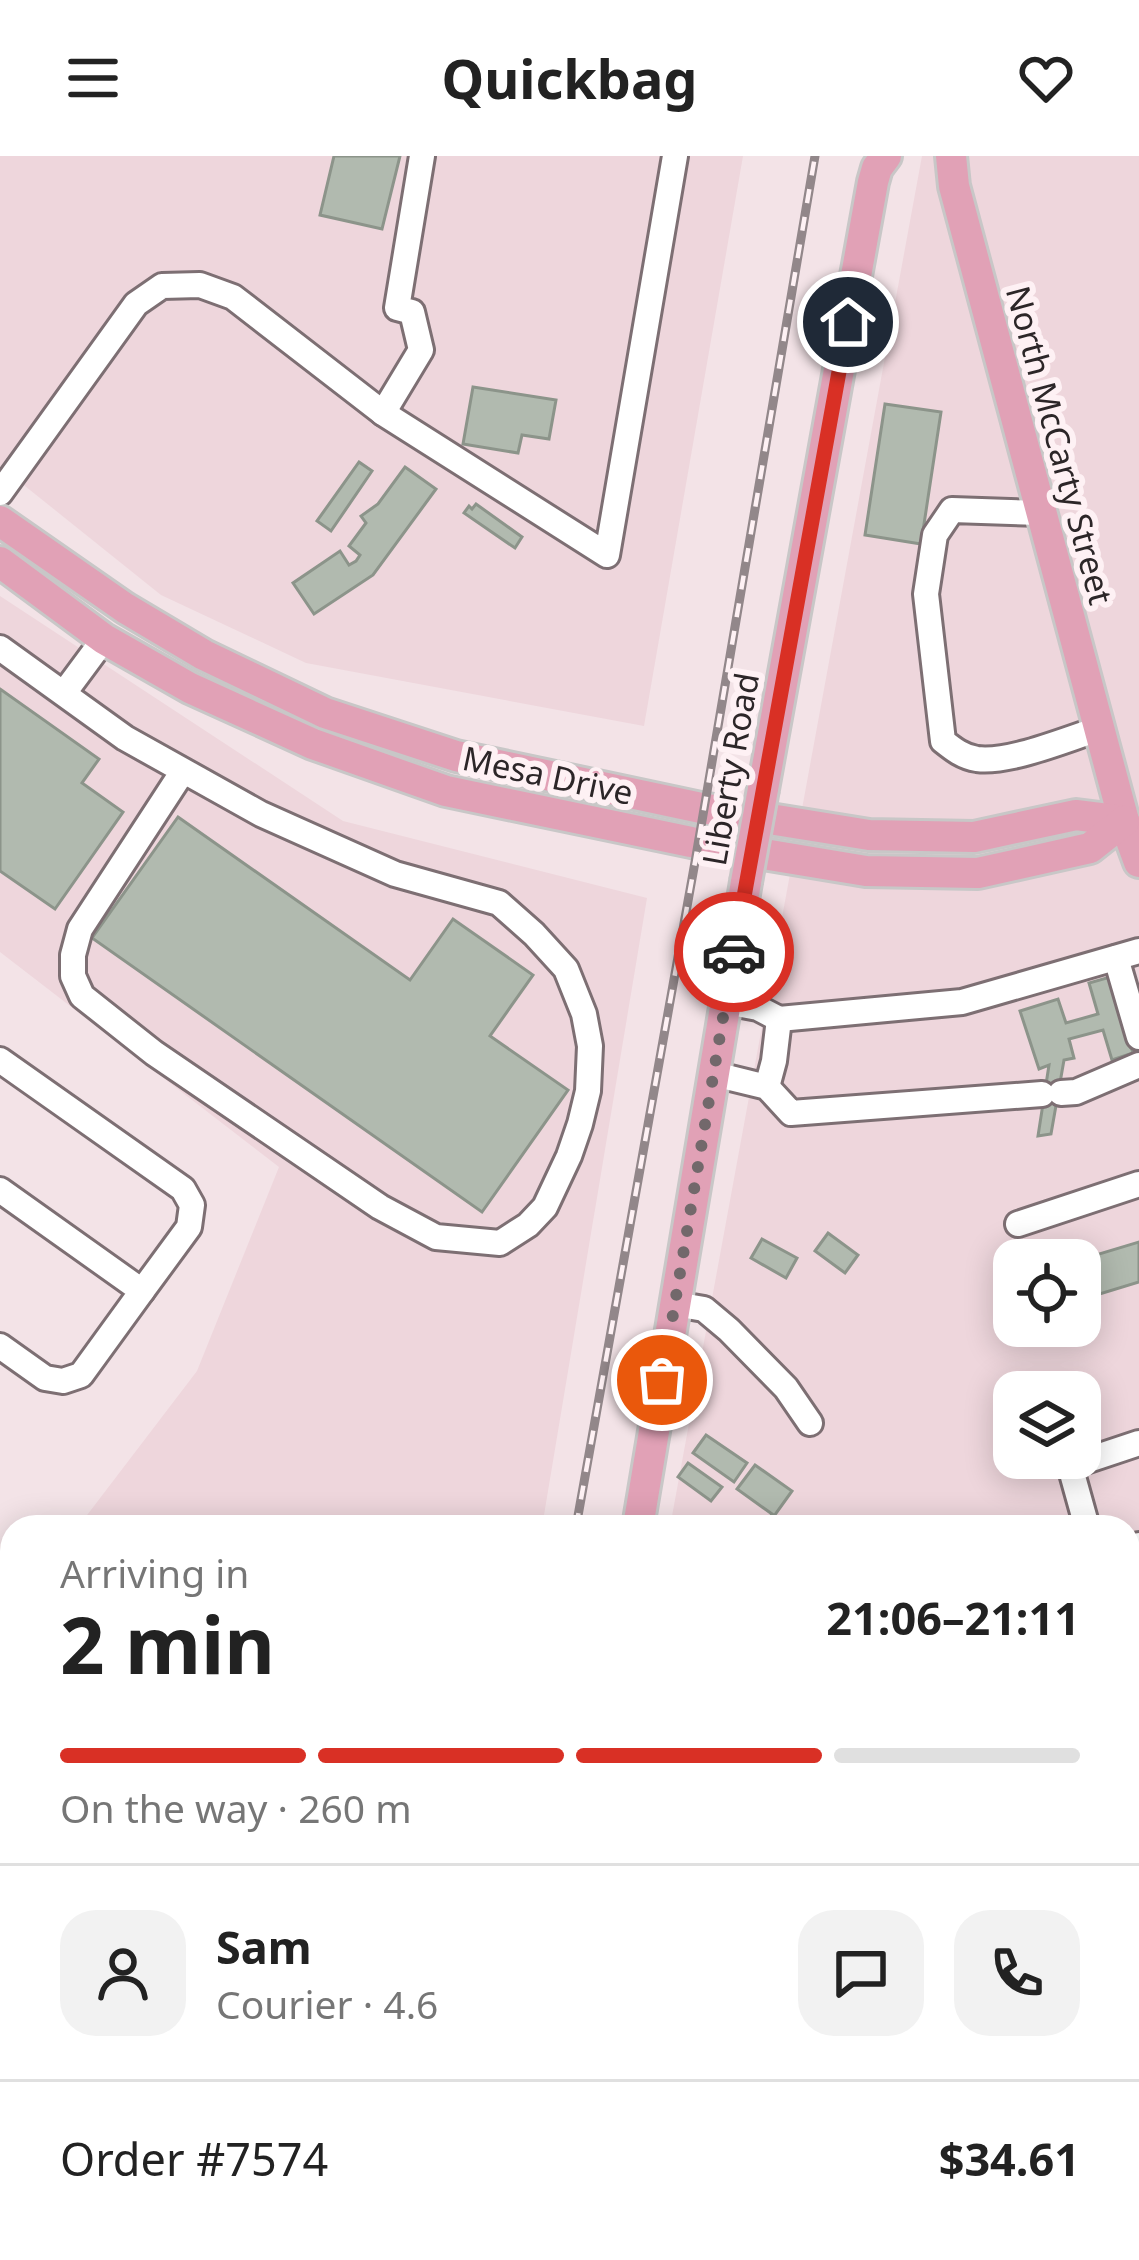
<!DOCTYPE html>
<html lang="en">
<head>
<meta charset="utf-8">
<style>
	:root { --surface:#fff; --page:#f2f2f2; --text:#222; --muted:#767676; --line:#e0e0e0; --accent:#d93025 }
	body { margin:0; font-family:"Noto Sans",sans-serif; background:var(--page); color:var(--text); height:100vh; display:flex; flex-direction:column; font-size:45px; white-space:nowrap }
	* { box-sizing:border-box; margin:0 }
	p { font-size:39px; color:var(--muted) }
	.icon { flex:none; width:66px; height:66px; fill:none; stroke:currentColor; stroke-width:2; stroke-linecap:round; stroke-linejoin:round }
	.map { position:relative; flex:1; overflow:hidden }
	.side { position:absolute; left:0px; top:1359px; width:1140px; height:747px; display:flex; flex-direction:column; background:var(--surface); border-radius:36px 36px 0 0; box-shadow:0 6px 30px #0003 }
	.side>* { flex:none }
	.fabs { position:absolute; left:993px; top:1083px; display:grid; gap:24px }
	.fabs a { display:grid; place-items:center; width:108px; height:108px; border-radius:24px; background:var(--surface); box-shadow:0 6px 30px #0003; font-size:60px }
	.pin { position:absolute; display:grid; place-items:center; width:102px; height:102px; color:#fff; margin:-51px; border:6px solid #fff; border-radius:50%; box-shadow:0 3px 12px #0007 }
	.courier { position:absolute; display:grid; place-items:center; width:120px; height:120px; margin:-60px; border:9px solid #d93025; border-radius:50%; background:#fff; color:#222; box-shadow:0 3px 15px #0007 }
	.summary em { font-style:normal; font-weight:700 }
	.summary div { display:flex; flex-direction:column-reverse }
	.summary { display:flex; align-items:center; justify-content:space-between; height:204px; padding:0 60px }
	h1 { font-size:78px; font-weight:700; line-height:90px }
	.bar { display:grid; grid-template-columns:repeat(4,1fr); gap:18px 12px; align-content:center; height:144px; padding:0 60px }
	.bar i { height:15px; border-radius:9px; background:var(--line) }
	.bar .current { background:var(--accent) }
	.bar p { grid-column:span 4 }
	.line { display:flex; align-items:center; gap:30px; padding:0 60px; border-top:3px solid var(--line) }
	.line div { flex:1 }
	.round { display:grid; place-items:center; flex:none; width:126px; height:126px; border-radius:36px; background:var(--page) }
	header { display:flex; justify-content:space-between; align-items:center; height:156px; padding:0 60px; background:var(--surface); font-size:54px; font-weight:700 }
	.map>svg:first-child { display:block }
	.built { fill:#eed6dc; fill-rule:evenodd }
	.building { fill:#b1baaf; stroke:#8c948a; stroke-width:3 }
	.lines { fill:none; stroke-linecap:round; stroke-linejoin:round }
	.minor-casing { stroke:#7d6f73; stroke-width:30 }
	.major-casing { stroke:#c8c7c7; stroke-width:36 }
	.minor { stroke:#fff; stroke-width:24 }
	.major { stroke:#e1a1b6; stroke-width:30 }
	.rail-casing { stroke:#92878a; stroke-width:9 }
	.rail { stroke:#fef1f4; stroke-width:4.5; stroke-dasharray:14; stroke-linecap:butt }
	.major-bridge-casing { stroke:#c8c7c7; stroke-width:36; stroke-linecap:butt }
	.major-bridge { stroke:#e1a1b6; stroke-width:30 }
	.done { stroke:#72686b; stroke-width:12; stroke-dasharray:0 21.6 }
	.route { stroke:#d93025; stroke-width:15 }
	.labels { text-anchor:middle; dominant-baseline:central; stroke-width:12; stroke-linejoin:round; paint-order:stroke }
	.street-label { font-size:33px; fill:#2c2628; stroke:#fef1f4 }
</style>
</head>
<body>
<header><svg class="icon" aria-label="menu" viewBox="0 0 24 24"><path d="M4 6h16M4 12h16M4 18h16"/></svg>Quickbag<svg class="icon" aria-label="heart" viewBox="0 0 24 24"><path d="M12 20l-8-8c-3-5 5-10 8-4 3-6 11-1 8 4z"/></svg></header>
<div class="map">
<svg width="1139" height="2104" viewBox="0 0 1139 2104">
	<rect width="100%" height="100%" fill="#f3e3e7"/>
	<g class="built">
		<path d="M0 0H743L644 570 306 507 161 439 0 310Z"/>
		<path d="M922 0H1139V2104H413L414 2094H1128V1371H670ZM1014 1104H1080V1170H1014ZM1014 1236H1080V1302H1014Z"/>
		<path d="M0 440 343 665 647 742 542 1371H78L197 1215 279 1011 0 796Z"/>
		<path d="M12 1458V1917L0 1908V1474Z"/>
		<path d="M28 2094H285L278 2104H22Z"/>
	</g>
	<g class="building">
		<path d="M334 0H400L382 73 320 59Z"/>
		<path d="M473 231 556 244 549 283 522 279 518 297 463 288Z"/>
		<path d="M885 248 941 256 921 388 865 379Z"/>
		<path d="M359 306 372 315 331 375 317 365Z"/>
		<path d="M405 311 436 333 373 419 314 458 293 427 340 395 349 409 356 405 360 399 349 390 366 367 361 360 378 348Z"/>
		<path d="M476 348 522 381 515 392 464 357 469 350 472 353Z"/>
		<path d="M0 533 99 603 82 627 123 656 55 753 0 715Z"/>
		<path d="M178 661 410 824 453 763 533 819 490 880 568 934 482 1056 92 782Z"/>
		<path d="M1110 821 1133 897 1112 904 1103 874 1069 883 1074 902 1064 904 1051 978 1038 980 1049 909 1039 913 1020 855 1058 843 1066 867 1098 858 1089 827Z"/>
		<path d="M828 1077 858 1099 845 1117 815 1095Z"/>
		<path d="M762 1083 797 1102 786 1122 751 1102Z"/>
		<path d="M1139 1086V1126L1080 1144 1079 1104Z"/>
		<path d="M706 1279 747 1307 734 1326 693 1297Z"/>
		<path d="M688 1307 722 1331 711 1345 678 1321Z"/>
		<path d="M755 1309 792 1335 774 1360 791 1371H764L772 1358 737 1333Z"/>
		<path d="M0 1508 12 1516V1782L0 1773Z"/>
		<path d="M798 2094H842L862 2104H794Z"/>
	</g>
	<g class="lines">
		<g class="minor-casing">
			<g id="minor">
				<path d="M383 257 421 194 412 156 397 152 422 0"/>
				<path d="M0 337 136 148 162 130 200 129 233 141 383 257 607 399 675 0"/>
				<path d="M1041 357 952 354 935 379 926 438 943 585C953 593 963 601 977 603 1011 607 1066 583 1099 573"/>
				<path d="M0 492 125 582 261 658 395 718 499 747 534 778 566 813 584 858 590 890 588 935 580 968 569 1000 545 1051 528 1069 500 1087 436 1081 380 1051 154 897 82 840 73 820V799L80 773 183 615"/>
				<path d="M64 537 104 483"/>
				<path d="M1116 802 1139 881"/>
				<path d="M726 846 758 852 779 863 774 905 767 931"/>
				<path d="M779 863 962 846 1139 795"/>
				<path d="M0 904 183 1033 192 1049 189 1071 142 1135"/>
				<path d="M714 918 767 931 791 957 1042 938"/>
				<path d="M1061 937 1076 936 1139 909"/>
				<path d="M0 1034 142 1135 81 1219 63 1225 45 1222 0 1190"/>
				<path d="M1018 1068 1139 1028"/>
				<path d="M675 1148 704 1153 729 1174 786 1232 810 1267"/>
				<path d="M1087 1371 1070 1310 1139 1287"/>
				<path d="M1128 1392 1139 1389"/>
				<path d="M0 1883 12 1892"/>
				<path d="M299 2094 312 2104"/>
				<path d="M646 2094 654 2104"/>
				<path d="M506 2104 508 2094"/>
				<path d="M749 2104 753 2094"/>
			</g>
		</g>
		<g class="major-casing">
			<g id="major">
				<path d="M951 0 954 30 1124 665 1139 706"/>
				<path d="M0 365 125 452 204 499 325 557 456 600 701 652 869 679 974 681 1076 659 1124 665"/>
				<path d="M0 406 104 483 190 532 313 588 446 635 691 686 866 715 978 717 1090 692 1124 665"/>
				<path d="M763 633 873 26 877 12 886 0"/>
				<path d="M638 1371 746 726"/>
				<path d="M325 2104 332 2094"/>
			</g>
		</g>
		<use href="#minor" class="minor"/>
		<use href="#major" class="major"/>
		<g class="rail-casing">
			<g id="rail">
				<path d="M576 1371 695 706 815 0"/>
				<path d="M448 2104 450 2094"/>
			</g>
		</g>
		<use href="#rail" class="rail"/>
		<g class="major-bridge-casing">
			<path id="major-bridge" d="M746 726 763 633"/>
		</g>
		<use href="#major-bridge" class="major-bridge"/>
	</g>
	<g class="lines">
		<path class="done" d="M662 1224 734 796"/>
		<path class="route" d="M734 796 848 166"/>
	</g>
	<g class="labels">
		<g class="street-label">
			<text transform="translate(1060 289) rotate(75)">North McCarty Street</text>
			<text transform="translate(730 613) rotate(-80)">Liberty Road</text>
			<text transform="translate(548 619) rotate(12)">Mesa Drive</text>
		</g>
	</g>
</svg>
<div class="fabs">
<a><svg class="icon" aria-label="locate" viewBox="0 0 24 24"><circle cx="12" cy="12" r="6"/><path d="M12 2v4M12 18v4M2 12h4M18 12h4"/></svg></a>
<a><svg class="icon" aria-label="layers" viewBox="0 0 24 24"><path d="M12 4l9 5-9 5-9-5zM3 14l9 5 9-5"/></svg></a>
</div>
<div class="pin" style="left:662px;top:1224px;background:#ea580c"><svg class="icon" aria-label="bag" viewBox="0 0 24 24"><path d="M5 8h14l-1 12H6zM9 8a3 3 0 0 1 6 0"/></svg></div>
<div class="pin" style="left:848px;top:166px;background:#1f2937"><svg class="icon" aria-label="home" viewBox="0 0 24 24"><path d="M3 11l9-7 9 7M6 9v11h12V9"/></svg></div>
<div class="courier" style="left:734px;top:796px"><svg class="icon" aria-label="car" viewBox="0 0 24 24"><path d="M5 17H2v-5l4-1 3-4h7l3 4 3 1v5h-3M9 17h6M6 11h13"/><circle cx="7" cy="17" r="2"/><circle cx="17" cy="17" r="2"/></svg></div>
<section class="side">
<div class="summary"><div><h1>2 min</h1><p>Arriving in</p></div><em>21:06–21:11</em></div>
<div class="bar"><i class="current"></i><i class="current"></i><i class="current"></i><i></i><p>On the way · 260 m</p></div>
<div class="line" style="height:216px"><a class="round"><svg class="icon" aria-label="person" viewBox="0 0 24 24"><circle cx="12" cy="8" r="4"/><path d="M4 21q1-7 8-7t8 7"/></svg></a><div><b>Sam</b><p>Courier · 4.6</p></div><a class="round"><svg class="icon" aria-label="chat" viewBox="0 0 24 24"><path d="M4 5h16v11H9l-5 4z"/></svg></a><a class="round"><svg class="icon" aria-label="phone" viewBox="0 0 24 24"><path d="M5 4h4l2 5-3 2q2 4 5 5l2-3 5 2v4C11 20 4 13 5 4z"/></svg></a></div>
<div class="line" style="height:156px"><div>Order #7574</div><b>$34.61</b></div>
</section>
</div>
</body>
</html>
